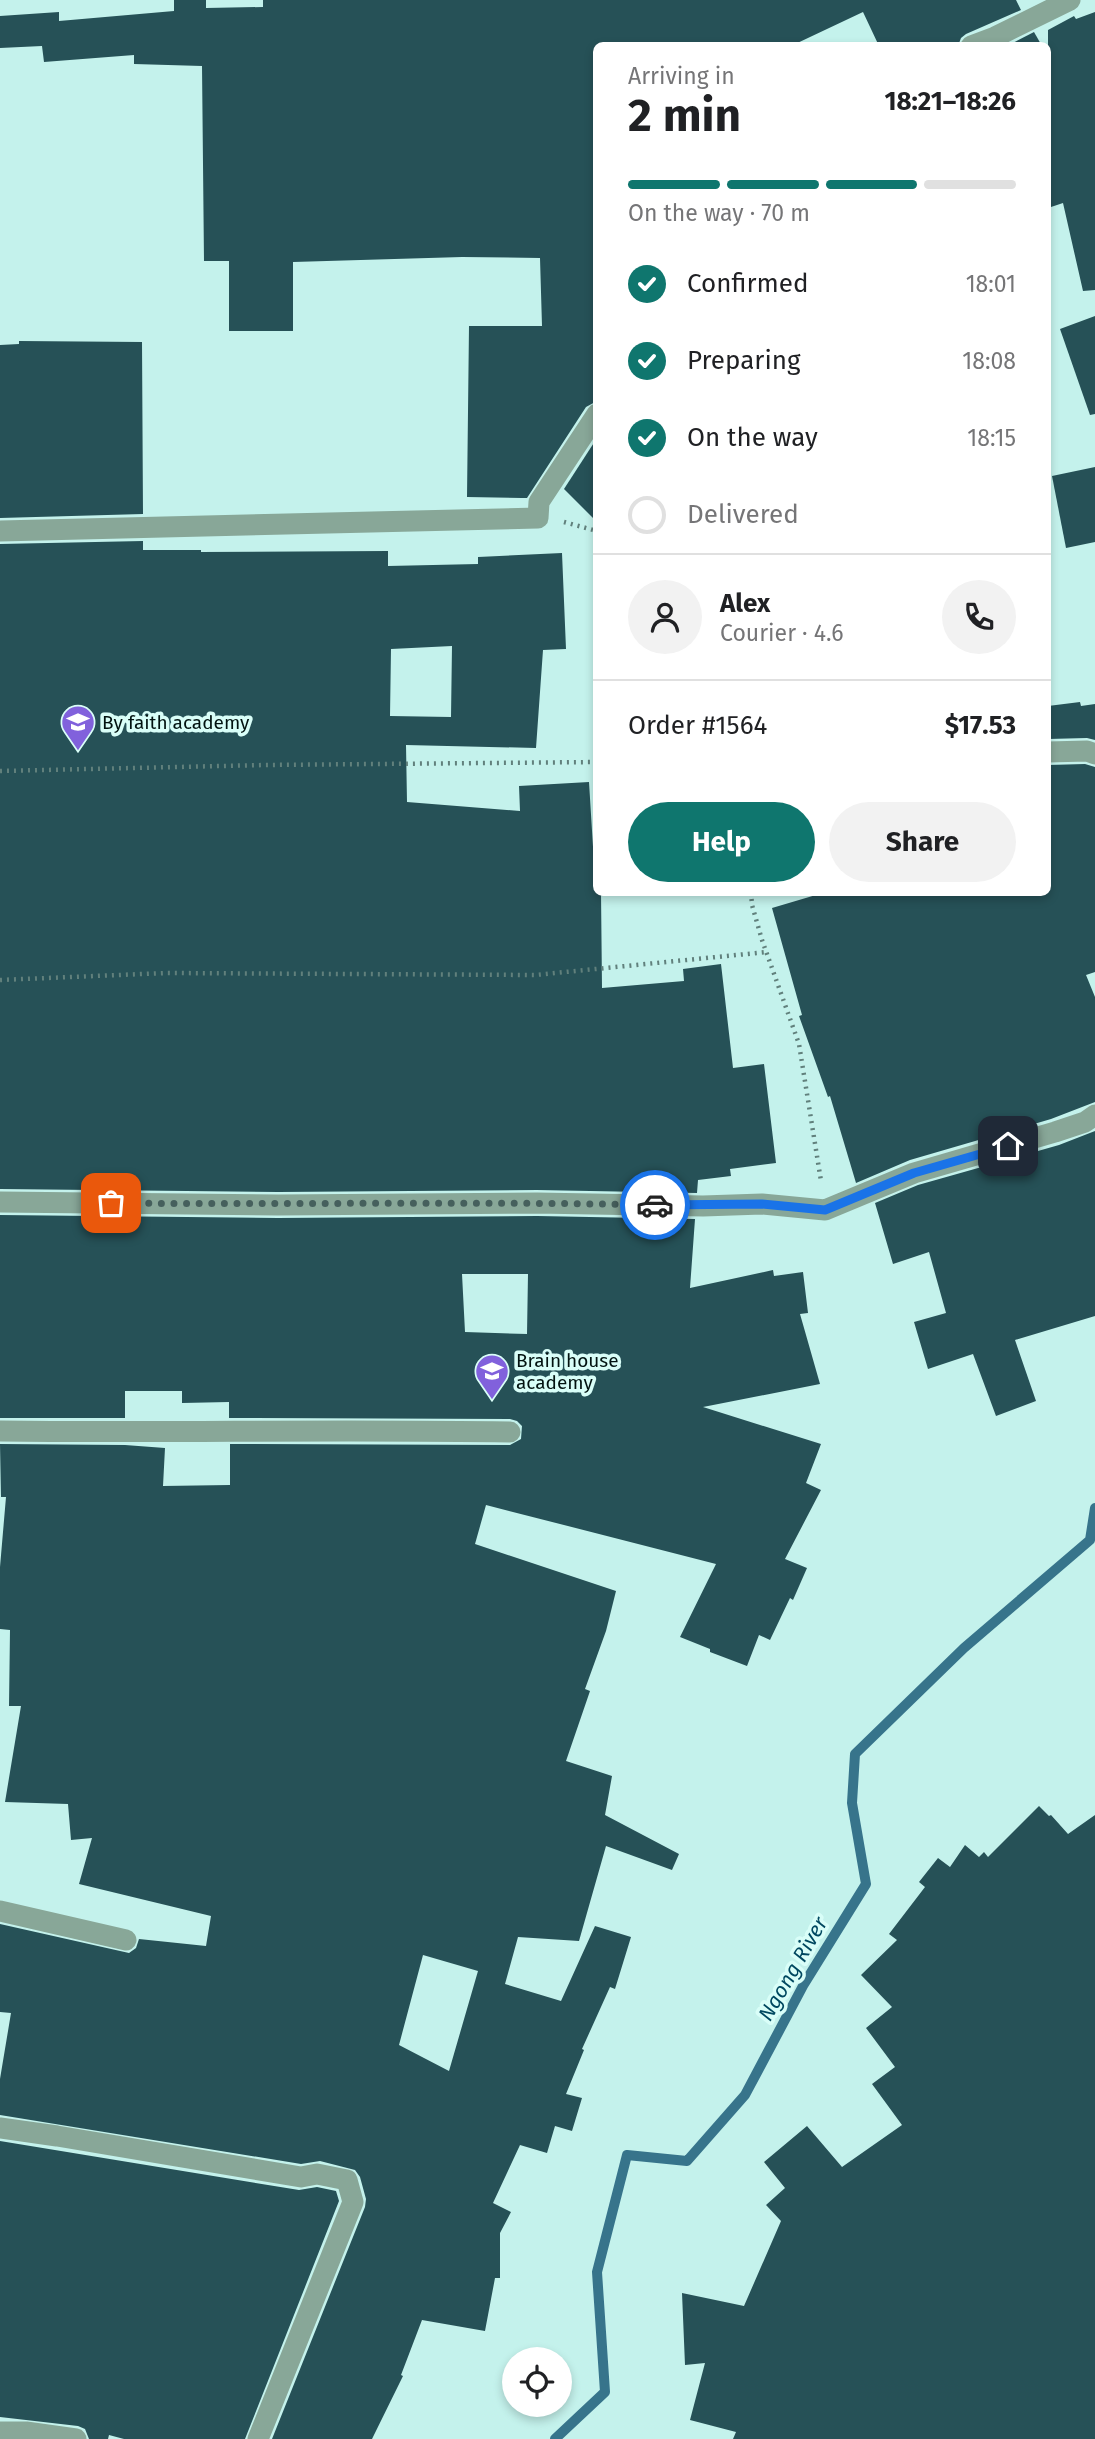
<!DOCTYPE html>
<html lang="en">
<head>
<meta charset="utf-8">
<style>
	:root { --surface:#fff; --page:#f2f2f2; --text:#202124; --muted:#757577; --line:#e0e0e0; --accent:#0f766e }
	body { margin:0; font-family:"Fira Sans",sans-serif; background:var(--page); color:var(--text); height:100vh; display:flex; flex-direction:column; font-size:26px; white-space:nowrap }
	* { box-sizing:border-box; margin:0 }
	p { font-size:23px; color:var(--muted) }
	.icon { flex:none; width:38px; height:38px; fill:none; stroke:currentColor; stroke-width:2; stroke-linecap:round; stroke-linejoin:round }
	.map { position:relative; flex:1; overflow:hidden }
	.sheet { position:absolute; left:593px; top:42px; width:458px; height:854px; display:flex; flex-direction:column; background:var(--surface); border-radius:10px; box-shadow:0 4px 10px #0003 }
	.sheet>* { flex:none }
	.buttons { position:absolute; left:502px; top:2347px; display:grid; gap:14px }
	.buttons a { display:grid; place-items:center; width:70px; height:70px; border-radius:50%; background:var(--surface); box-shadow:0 4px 10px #0003; font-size:35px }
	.pin { position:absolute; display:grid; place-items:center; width:60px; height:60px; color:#fff; margin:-30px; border-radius:14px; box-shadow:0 4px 10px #0006 }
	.courier { position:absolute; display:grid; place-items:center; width:70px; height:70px; margin:-35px; border:5px solid #1a73e8; border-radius:50%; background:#fff; color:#222; box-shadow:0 2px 9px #0007 }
	.summary em { font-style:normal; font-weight:700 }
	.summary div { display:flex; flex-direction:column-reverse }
	.summary { display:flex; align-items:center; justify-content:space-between; height:119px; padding:0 35px }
	h1 { font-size:46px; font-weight:700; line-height:52px }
	.bar { display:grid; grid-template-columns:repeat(4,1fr); gap:10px 7px; align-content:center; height:84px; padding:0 35px }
	.bar i { height:9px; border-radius:5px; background:var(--line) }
	.bar .active { background:var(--accent) }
	.bar p { grid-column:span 4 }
	.line { display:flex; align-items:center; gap:18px; padding:0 35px; border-top:2px solid var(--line) }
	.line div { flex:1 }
	.round { display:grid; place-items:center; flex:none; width:74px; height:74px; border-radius:37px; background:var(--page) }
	ol { padding:0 35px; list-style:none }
	li { display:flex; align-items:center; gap:21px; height:77px }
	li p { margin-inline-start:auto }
	li .icon { padding:7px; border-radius:50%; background:var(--accent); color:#fff; stroke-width:4 }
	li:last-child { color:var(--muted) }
	li i { width:38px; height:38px; border:4px solid var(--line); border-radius:50% }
	.cta { display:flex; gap:14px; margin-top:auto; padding:14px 35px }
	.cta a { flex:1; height:80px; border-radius:42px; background:var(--accent); color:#fff; font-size:28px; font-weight:700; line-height:80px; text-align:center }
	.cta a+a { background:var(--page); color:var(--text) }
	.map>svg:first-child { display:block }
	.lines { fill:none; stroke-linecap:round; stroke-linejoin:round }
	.stream { stroke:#37748b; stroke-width:10 }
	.building { fill:#265157; fill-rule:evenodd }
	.path { stroke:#61807c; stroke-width:4.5; stroke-dasharray:2 5; stroke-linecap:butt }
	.minor { stroke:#88a798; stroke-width:21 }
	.done { stroke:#46605d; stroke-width:7; stroke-dasharray:0 12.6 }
	.route { stroke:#1a73e8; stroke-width:9 }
	.labels { text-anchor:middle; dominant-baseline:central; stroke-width:7; stroke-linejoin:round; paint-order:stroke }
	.poi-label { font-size:19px; fill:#021210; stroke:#d9fef8; text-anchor:start }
	.water-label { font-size:21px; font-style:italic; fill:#004860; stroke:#d9fef8 }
</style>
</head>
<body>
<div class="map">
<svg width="1095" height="2439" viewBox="0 0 1095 2439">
	<rect width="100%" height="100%" fill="#c4f2ec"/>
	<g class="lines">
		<path class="stream" d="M555 2439 605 2392 597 2272 627 2155 687 2161 745 2095 804 1984 866 1884 852 1803 855 1754 964 1648 1090 1540 1095 1508"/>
	</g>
	<g class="building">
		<path d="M174 0H206V8L263 7V0H1016L1021 10 966 34 961 38 958 46H879L863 12 791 46H597V401L586 407 527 498H522L467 497 469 326H542L540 258 462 257 293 262V331H229V261H204L202 66 134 64V55L44 62 42 46 0 48V16L59 12V21L174 11Z"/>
		<path d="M1095 12V290L1083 291 1063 203 1048 208V30L1074 16 1076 19Z"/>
		<path d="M1034 32 1042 46H1007Z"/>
		<path d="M1095 316V414L1090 415 1060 329Z"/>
		<path d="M19 341 142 342 143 514 0 518V345L19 344Z"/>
		<path d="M597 438V522L564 489Z"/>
		<path d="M1095 467V542L1066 548 1052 476Z"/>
		<path d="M143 541V550H201V552L388 551V566L478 564V557L562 553 566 649 543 650 536 748 406 745 407 802 520 811 519 786 589 782 594 863H597V892H601L602 988 684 981 683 969 721 964 733 1068 764 1064 776 1163 730 1169 731 1176 698 1180 697 1193 537 1190 278 1192 0 1189V544ZM452 646 451 717 390 716 391 649Z"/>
		<path d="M1080 702 1081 706 1095 704V740L1087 738 1048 739V706Z"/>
		<path d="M1085 764 1095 767V972L1086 975 1095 997V1102L1051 1119 910 1160 856 1183 830 1096 828 1097 799 1016 802 1015 772 908 826 892H1048V765Z"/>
		<path d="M1095 1131V1316L1015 1340 1036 1401 996 1416 973 1354 928 1369 914 1322 946 1313 929 1252 893 1264 875 1203 918 1185 1059 1145Z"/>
		<path d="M0 1215 278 1218 537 1216 695 1219 690 1288 773 1270 774 1276 803 1272 808 1313 800 1314 820 1384 703 1407 821 1444 806 1483 821 1490 785 1559 807 1568 793 1600 790 1598 770 1640 759 1635 747 1666 710 1652V1649L680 1637 716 1564 486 1505 475 1544 616 1591 606 1631 585 1689 590 1691 566 1761 612 1776 605 1815 679 1854 672 1870 606 1846 579 1941 518 1937 505 1984 561 2001 595 1926 631 1937 615 1989 610 1987 582 2049 584 2050 566 2094 582 2098 572 2131 555 2126 547 2153 520 2145 493 2203 511 2212 500 2233V2278H495L485 2331 422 2320 401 2375 403 2376 372 2439H272L365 2207 366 2199 360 2177 355 2170 320 2161 301 2164 0 2115V2079L11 2013 0 2012V1924L129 1953 136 1948 139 1939 206 1946 211 1916 79 1884 92 1838 71 1840 68 1804 5 1802 21 1706H9L10 1630 0 1629V1567L6 1497H1L0 1444 125 1445 165 1448 163 1486 230 1485V1444L510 1445 521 1439 522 1426 517 1421 510 1419 229 1418V1402L182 1403V1391H125V1418H0ZM462 1274H528L527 1334 465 1332ZM423 1955 478 1971 449 2071 399 2045Z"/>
		<path d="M1039 1806 1049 1816 1051 1815 1068 1834 1095 1815V2439H733L736 2432 690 2420 705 2363 685 2365 682 2293 744 2306 781 2221 766 2205 785 2188 764 2162 807 2126 842 2167 902 2125 872 2084 895 2067 866 2028 892 2007 861 1975 897 1940 889 1934 925 1887 919 1882 938 1858 950 1867 965 1845 979 1857 984 1852 988 1857Z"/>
		<path d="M0 2141 299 2190 317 2187 336 2191 339 2201 245 2439H124L109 2435 108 2439H89L85 2429 78 2426 0 2417Z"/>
	</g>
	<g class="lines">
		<g class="path">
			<path d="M564 522 597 531"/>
			<path d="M0 771 265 765 597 762"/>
			<path d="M751 892 752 905 762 940 799 1044 821 1181"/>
			<path d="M0 980 166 973 535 975 767 952"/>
		</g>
		<g class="minor">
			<path d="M971 46 995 37 1070 0"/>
			<path d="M0 531 538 518 539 502 597 414"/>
			<path d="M1048 752 1087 751 1095 754"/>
			<path d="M0 1202 278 1205 537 1203 703 1206 762 1204 825 1210 914 1173 1055 1132 1085 1122 1095 1115"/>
			<path d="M0 1431C170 1433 340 1429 510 1432"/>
			<path d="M0 1911 126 1940"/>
			<path d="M0 2128 57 2136 301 2177 317 2174 347 2180 353 2202 258 2439"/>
			<path d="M0 2432H26L76 2439"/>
		</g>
	</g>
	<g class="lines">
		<path class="done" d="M111 1203C292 1205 474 1201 655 1205"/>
		<path class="route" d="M655 1205 762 1204 825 1210 914 1173 1008 1146"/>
	</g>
	<defs>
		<g id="school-pin" transform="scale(1.75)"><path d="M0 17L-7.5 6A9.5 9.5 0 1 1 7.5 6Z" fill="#8161dc" stroke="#d9fef8"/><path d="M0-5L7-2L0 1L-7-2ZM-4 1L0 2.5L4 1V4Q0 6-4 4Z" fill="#fff"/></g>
	</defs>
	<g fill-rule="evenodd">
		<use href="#school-pin" x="78" y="722"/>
		<use href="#school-pin" x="492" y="1371"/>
	</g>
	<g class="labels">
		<g class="poi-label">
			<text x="102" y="722">By faith academy</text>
			<text x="516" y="1360">Brain house<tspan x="516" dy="22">academy</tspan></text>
		</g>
		<g class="water-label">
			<text transform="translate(793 1969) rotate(-60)">Ngong River</text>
		</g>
	</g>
</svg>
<div class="buttons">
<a><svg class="icon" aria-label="locate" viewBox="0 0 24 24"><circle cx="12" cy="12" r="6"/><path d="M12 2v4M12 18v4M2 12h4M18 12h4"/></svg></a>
</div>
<div class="pin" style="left:111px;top:1203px;background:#ea580c"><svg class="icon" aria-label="bag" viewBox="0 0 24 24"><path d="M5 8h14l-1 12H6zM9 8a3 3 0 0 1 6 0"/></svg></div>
<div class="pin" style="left:1008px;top:1146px;background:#1f2937"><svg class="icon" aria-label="home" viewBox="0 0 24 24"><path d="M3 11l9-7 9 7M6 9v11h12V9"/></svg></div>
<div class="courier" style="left:655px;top:1205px"><svg class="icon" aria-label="car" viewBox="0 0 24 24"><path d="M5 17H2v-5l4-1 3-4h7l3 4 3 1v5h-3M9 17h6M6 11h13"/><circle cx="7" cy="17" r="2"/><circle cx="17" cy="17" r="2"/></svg></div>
<section class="sheet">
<div class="summary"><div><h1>2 min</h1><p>Arriving in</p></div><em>18:21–18:26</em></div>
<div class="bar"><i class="active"></i><i class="active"></i><i class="active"></i><i></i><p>On the way · 70 m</p></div>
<ol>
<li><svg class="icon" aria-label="check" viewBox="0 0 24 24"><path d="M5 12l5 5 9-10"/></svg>Confirmed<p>18:01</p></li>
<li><svg class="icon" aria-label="check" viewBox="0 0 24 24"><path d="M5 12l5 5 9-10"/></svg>Preparing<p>18:08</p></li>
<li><svg class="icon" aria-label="check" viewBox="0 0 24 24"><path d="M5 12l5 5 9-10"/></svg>On the way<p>18:15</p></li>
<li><i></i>Delivered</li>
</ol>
<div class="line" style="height:126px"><a class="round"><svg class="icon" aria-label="person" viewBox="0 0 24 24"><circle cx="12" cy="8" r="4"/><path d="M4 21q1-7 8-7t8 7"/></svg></a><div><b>Alex</b><p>Courier · 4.6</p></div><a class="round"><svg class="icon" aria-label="phone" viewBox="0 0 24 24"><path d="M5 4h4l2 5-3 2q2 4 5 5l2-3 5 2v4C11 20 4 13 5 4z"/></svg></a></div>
<div class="line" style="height:91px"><div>Order #1564</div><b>$17.53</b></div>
<div class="cta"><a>Help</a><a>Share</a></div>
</section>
</div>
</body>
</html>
